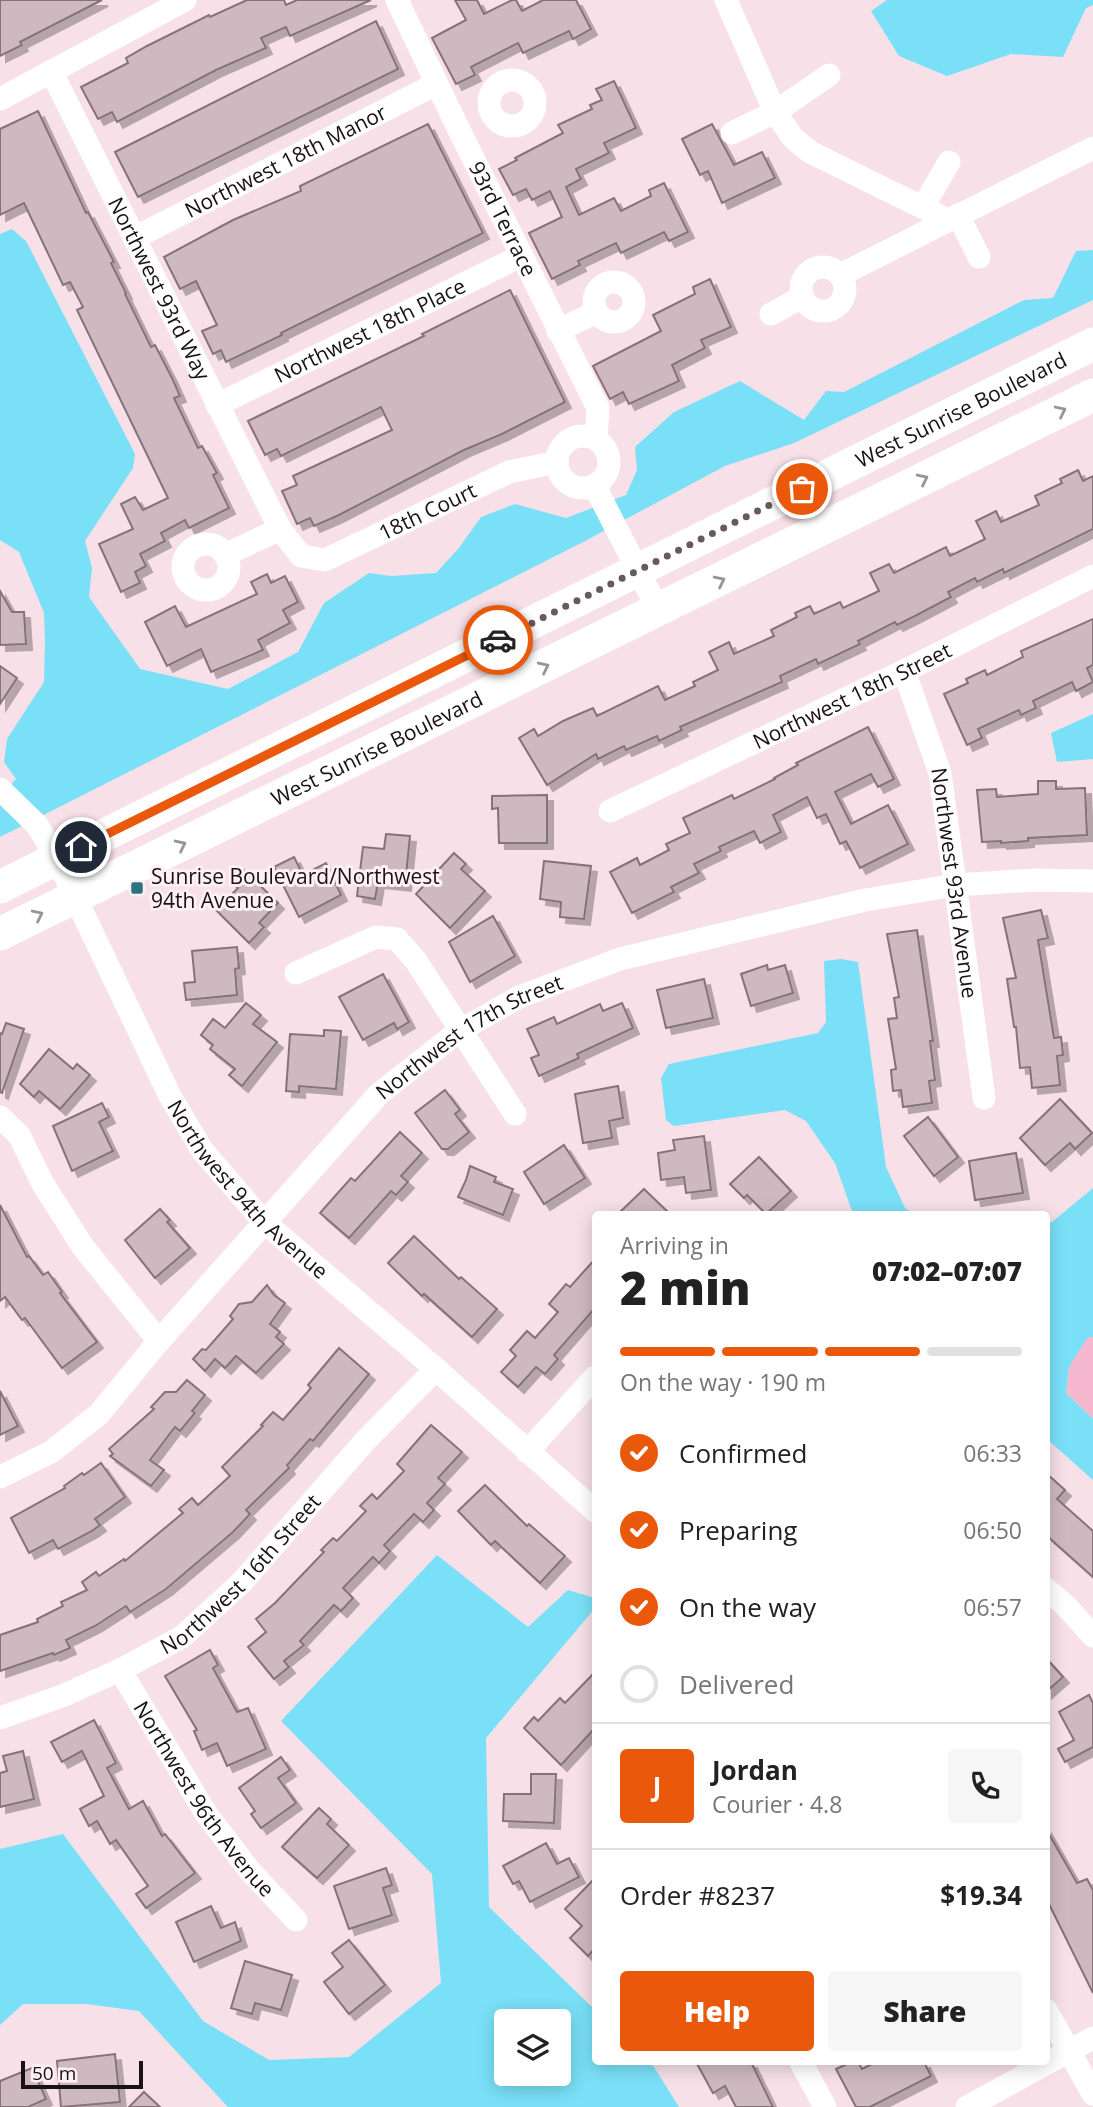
<!DOCTYPE html>
<html lang="en">
<head>
<meta charset="utf-8">
<style>
	:root { --surface:#fff; --page:#f6f6f6; --text:#222; --muted:#767676; --line:#e0e0e0; --accent:#ea580c }
	body { margin:0; font-family:"Open Sans",sans-serif; background:var(--page); color:var(--text); height:100vh; display:flex; flex-direction:column; font-size:26px; white-space:nowrap }
	* { box-sizing:border-box; margin:0 }
	p { font-size:23px; color:var(--muted) }
	.icon { flex:none; width:38px; height:38px; fill:none; stroke:currentColor; stroke-width:2; stroke-linecap:round; stroke-linejoin:round }
	.map { position:relative; flex:1; overflow:hidden }
	.side { position:absolute; left:592px; top:1211px; width:458px; height:854px; display:flex; flex-direction:column; background:var(--surface); border-radius:7px; box-shadow:0 4px 18px #0003 }
	.side>* { flex:none }
	.tools { position:absolute; left:494px; top:2009px; display:grid; gap:14px }
	.tools a { display:grid; place-items:center; width:77px; height:77px; border-radius:7px; background:var(--surface); box-shadow:0 4px 18px #0003; font-size:35px }
	.scale { position:absolute; left:21px; bottom:18px; width:122px; box-sizing:border-box; padding-left:7px; border:4px solid #191215; border-top:0; font-size:19px; line-height:24px; white-space:nowrap; color:#191215; -webkit-text-stroke:5px #fef0f5; paint-order:stroke }
	.pin { position:absolute; display:grid; place-items:center; width:60px; height:60px; color:#fff; margin:-30px; border:4px solid #fff; border-radius:50%; box-shadow:0 2px 7px #0007 }
	.courier { position:absolute; display:grid; place-items:center; width:70px; height:70px; margin:-35px; border:5px solid #ea580c; border-radius:50%; background:#fff; color:#222; box-shadow:0 2px 9px #0007 }
	.summary em { font-style:normal; font-weight:800 }
	.summary div { display:flex; flex-direction:column-reverse }
	.summary { display:flex; align-items:center; justify-content:space-between; height:119px; padding:0 28px }
	h1 { font-size:46px; font-weight:800; line-height:52px }
	.bar { display:grid; grid-template-columns:repeat(4,1fr); gap:10px 7px; align-content:center; height:84px; padding:0 28px }
	.bar i { height:9px; border-radius:5px; background:var(--line) }
	.bar .current { background:var(--accent) }
	.bar p { grid-column:span 4 }
	.line { display:flex; align-items:center; gap:18px; padding:0 28px; border-top:2px solid var(--line) }
	.line div { flex:1 }
	.round { display:grid; place-items:center; flex:none; width:74px; height:74px; border-radius:7px; background:var(--page) }
	ol { padding:0 28px; list-style:none }
	li { display:flex; align-items:center; gap:21px; height:77px }
	li p { margin-inline-start:auto }
	li .icon { padding:7px; border-radius:50%; background:var(--accent); color:#fff; stroke-width:4 }
	li:last-child { color:var(--muted) }
	li i { width:38px; height:38px; border:4px solid var(--line); border-radius:50% }
	.action { display:flex; gap:14px; margin-top:auto; padding:14px 28px }
	.action a { flex:1; height:80px; border-radius:7px; background:var(--accent); color:#fff; font-size:28px; font-weight:800; line-height:80px; text-align:center }
	.action a+a { background:var(--page); color:var(--text) }
	.map>svg:first-child { display:block }
	.green { fill:#f5b8cf }
	.water { fill:#7ae0f7; fill-rule:evenodd }
	.building { fill:#cfb9c1; stroke:#867279; stroke-width:2; filter:url(#shadow) }
	.lines { fill:none; stroke-linecap:round; stroke-linejoin:round }
	.minor { stroke:#fff; stroke-width:23 }
	.highway { stroke:#fff; stroke-width:33 }
	.oneway { stroke:#989496 }
	.done { stroke:#675a5f; stroke-width:7; stroke-dasharray:0 12.6 }
	.route { stroke:#ea580c; stroke-width:9 }
	.poi-dot { fill:#2c7280; stroke:#fef0f5; stroke-width:2.5 }
	.labels { text-anchor:middle; dominant-baseline:central; stroke-width:6; stroke-linejoin:round; paint-order:stroke }
	.street-label { font-size:21px; fill:#191215; stroke:#fef0f5 }
	.poi-label { font-size:21px; fill:#191215; stroke:#fef0f5; text-anchor:start }
</style>
</head>
<body>
<div class="map">
<svg width="1093" height="2107" viewBox="0 0 1093 2107">
	<defs>
		<filter id="shadow"><feDropShadow dx="6" dy="6" stdDeviation="0" flood-color="#0004"/></filter>
	</defs>
	<rect width="100%" height="100%" fill="#f7e0e8"/>
	<path class="green" d="M1093 1337V1419L1066 1393 1069 1367 1087 1338Z"/>
	<g class="water">
		<path d="M887 0H1093V5L1086 8 1063 57 1011 54 947 76 899 56 871 11Z"/>
		<path d="M12 229 26 241 135 454 133 468 85 541 92 568 89 597 140 669 228 689 298 652 324 603 369 573 391 576 436 573 459 548 481 517 515 504 566 518 626 495 637 470 635 447 674 412 740 381 804 420 826 391 844 392 1024 300 1053 298 1076 251 1093 250V300L794 443 725 466 585 541 0 837V797L16 779 4 762 7 739 44 682 45 642 44 613 19 552 0 540V234Z"/>
		<path d="M1093 714V759L1057 762 1051 733Z"/>
		<path d="M841 959 858 962 886 1167 905 1208 916 1214H853L835 1163 806 1121 785 1110 674 1126 666 1120 661 1078 669 1064 818 1033 826 1022 824 961Z"/>
		<path d="M1093 1188V1337L1087 1338 1069 1367 1066 1393 1093 1419V1480L1047 1439 1046 1223 1052 1222Z"/>
		<path d="M437 1555 528 1627 568 1590 595 1598V1608L486 1738 489 1907 595 2010V2062H649L654 2067 679 2107H228L139 2011 87 2004H23L0 2025V1849L63 1834 203 2021 269 2060 349 2057 441 1983 432 1874 281 1721ZM506 2021H558V2074H506Z"/>
	</g>
	<g class="building">
		<path d="M0 0H102L20 42 22 45 0 56Z"/>
		<path d="M247 0H284L286 5 297 0H371L290 36 286 27 261 38 266 48 216 70 117 122 112 112 98 119 81 87 128 63 126 58 147 46 209 15 210 17Z"/>
		<path d="M455 0H477L484 14 512 0H516L522 11 543 0H576L591 29 573 39 569 31 523 53 518 43 471 67 475 75 456 84 432 38 466 20Z"/>
		<path d="M376 21 398 69 138 197 115 152Z"/>
		<path d="M614 81 636 128 604 143 609 153 576 169 581 179 566 187 579 215 614 198 621 211 651 196 649 190 664 183 688 232 669 241 664 232 621 253 616 243 578 261 580 265 552 279 529 233 562 217 550 191 532 200 526 189 513 195 499 169 517 160 515 158 563 133 558 125 592 109 590 105 602 100 596 89Z"/>
		<path d="M38 111 86 213 88 212 114 262 111 263 126 293 125 294 151 347 155 345 172 378 180 396 174 398 198 448 202 446 217 473 213 475 229 508 189 528 185 520 161 533 165 541 140 554 146 566 135 572 140 583 121 592 99 544 133 529 121 504 135 497 143 510 168 498 77 310 83 307 70 282 63 285 24 203 0 215V129Z"/>
		<path d="M428 124 483 233 281 333 282 335 226 362 221 350 213 354 202 331 217 325 204 298 196 281 180 289 164 257 233 220 301 191 300 186Z"/>
		<path d="M712 124 734 165 762 152 775 178 722 203 708 171 700 175 682 139Z"/>
		<path d="M710 279 731 327 701 340 705 348 672 365 679 381 629 404 623 392 610 399 593 366 661 331 653 315 695 294 693 287Z"/>
		<path d="M510 290 565 402 502 434 464 450 337 516 314 526 310 518 297 524 282 491 297 485 293 476 392 430 381 407 281 456 277 449 265 455 248 421 424 336 422 334Z"/>
		<path d="M1078 470 1083 481 1093 476V529L1004 573 1003 569 977 582 975 578 948 592 951 597 915 616 897 625 895 622 858 641 860 644 818 664 816 659 780 676 782 682 680 727 682 730 659 741 657 736 626 750 624 746 598 759 596 754 547 785 519 738 534 729 538 736 563 721 593 708 597 716 658 686 665 700 695 686 693 682 718 670 709 652 729 642 734 654 774 636 771 630 797 617 795 613 810 606 814 614 840 602 843 608 879 591 870 573 889 564 894 573 946 547 950 556 985 539 976 521 996 511 1001 522 1039 505 1035 496 1062 483 1060 479Z"/>
		<path d="M267 574 271 583 285 576 298 602 283 610 290 623 258 640 263 650 211 672 201 649 167 666 145 622 175 606 186 627 257 594 251 582Z"/>
		<path d="M0 591 12 612H24L26 644 0 645Z"/>
		<path d="M1093 619V665L1087 668 1093 682 1076 691 1072 682 1033 701 1036 708 1021 715 1019 710 978 729 982 738 967 745 944 694 968 683 966 679 985 670 987 675 1023 657 1021 651Z"/>
		<path d="M0 666 17 678 0 704Z"/>
		<path d="M868 727 894 779 878 787 871 774 835 792 851 824 888 805 908 844 860 868 846 841 840 844 826 814 817 818 807 797 773 815 781 832 760 843 754 831 719 847 721 851 694 864 699 873 671 887 674 892 632 913 610 872 637 858 640 865 669 850 666 844 690 833 683 818 732 795 734 799 775 779 774 778 798 765 796 763Z"/>
		<path d="M1038 781H1056V789L1085 788 1087 835 1028 838V841L1001 843V841L982 842 977 790 996 789 997 797 1038 794Z"/>
		<path d="M547 795V843H499L498 808 492 809V796Z"/>
		<path d="M386 834 410 836 405 885 378 882 375 899 357 896 363 847 384 849Z"/>
		<path d="M454 853 466 864 461 869 485 891 450 928 416 894Z"/>
		<path d="M294 857 303 875 326 863 341 895 299 917 274 867Z"/>
		<path d="M544 861 591 866 584 919 560 917 561 902 540 899Z"/>
		<path d="M244 870 278 903 259 923 264 927 249 943 216 910 238 888 232 883Z"/>
		<path d="M1041 910 1048 938 1038 940 1054 1038 1061 1037 1063 1055 1057 1056 1060 1085 1032 1088 1030 1067 1020 1068 1016 1027H1014L1007 979 1016 978 1003 918Z"/>
		<path d="M493 916 515 956 470 982 449 942Z"/>
		<path d="M917 930 933 1041H930L935 1080 929 1081 932 1103 903 1107 901 1090 893 1091 891 1070 896 1069 888 1019 897 1018 894 998 899 997 887 934Z"/>
		<path d="M237 947 239 968 235 969 237 995 186 1000 184 983 195 982 192 951Z"/>
		<path d="M767 965 768 970 785 965 793 993 751 1006 741 974Z"/>
		<path d="M383 974 409 1022 397 1029 394 1023 363 1040 339 997Z"/>
		<path d="M704 979 713 1018 666 1028 657 990Z"/>
		<path d="M246 1003 261 1015 253 1024 277 1042 242 1086 229 1075 235 1069 210 1049 213 1045 201 1035 213 1019 225 1028Z"/>
		<path d="M622 1003 633 1028 577 1054 579 1058 539 1076 531 1058 539 1055 527 1029 554 1017 557 1024 600 1004 603 1011Z"/>
		<path d="M6 1023 24 1029 2 1093 0 1092V1033L2 1034Z"/>
		<path d="M324 1030 341 1031 336 1089 299 1086V1092L286 1091 290 1034 324 1036Z"/>
		<path d="M49 1049 73 1069 77 1064 90 1075 60 1109 39 1091 34 1097 20 1084Z"/>
		<path d="M618 1086 623 1118 609 1121 612 1138 583 1143 575 1094Z"/>
		<path d="M445 1090 460 1110 455 1114 469 1132 448 1149H442L415 1113Z"/>
		<path d="M1060 1099 1092 1133 1075 1149 1070 1143 1045 1165 1020 1138Z"/>
		<path d="M102 1103 109 1117 99 1122 113 1151 72 1171 53 1126Z"/>
		<path d="M928 1117 958 1157 934 1176 904 1136Z"/>
		<path d="M400 1132 422 1153 401 1176 408 1182 396 1195 391 1191 349 1238 320 1213 351 1178 355 1181Z"/>
		<path d="M704 1136 711 1190 686 1193 684 1177 661 1180 658 1153 675 1150 673 1140Z"/>
		<path d="M564 1145 585 1178 544 1204 524 1172Z"/>
		<path d="M1016 1153 1023 1193 975 1200 969 1161Z"/>
		<path d="M759 1157 791 1191 766 1214 747 1195 744 1198 730 1184Z"/>
		<path d="M470 1166 496 1177 494 1182 513 1189 503 1215 458 1197 466 1180Z"/>
		<path d="M644 1189 670 1214H618Z"/>
		<path d="M0 1205 27 1257 29 1256 43 1275 48 1272 62 1292 60 1293 97 1342 62 1368 25 1318 22 1320 5 1297 0 1301Z"/>
		<path d="M160 1209 170 1220 167 1222 190 1248 155 1278 125 1240Z"/>
		<path d="M414 1236 459 1279 461 1277 497 1309 472 1337 424 1294 422 1296 388 1263Z"/>
		<path d="M595 1259V1308L554 1355 558 1359 545 1374 536 1367 518 1387 501 1372 516 1356 510 1350 527 1331 535 1338 558 1312 549 1304 566 1284 570 1287Z"/>
		<path d="M267 1285 274 1295 285 1303 270 1324 280 1332 276 1337 284 1344 256 1373 236 1356 225 1368 215 1359 205 1371 193 1359 202 1349 206 1350 233 1319 230 1316 239 1304 252 1302Z"/>
		<path d="M339 1348 369 1374 313 1441 310 1439 287 1465 289 1468 246 1510 250 1514 233 1532 166 1589 130 1612 126 1606 95 1626 66 1640 70 1648 54 1655 53 1653 0 1671V1635L38 1622 37 1619 63 1606 61 1602 87 1590 82 1582 96 1572 99 1576 124 1559 125 1561 183 1513 179 1509 192 1498 198 1505 230 1476 222 1467 263 1426 261 1425 273 1412 283 1420 311 1388 308 1385Z"/>
		<path d="M187 1380 205 1395 192 1411 195 1413 180 1431 175 1427 150 1460 164 1470 151 1486 110 1456 113 1454 109 1449 154 1409 151 1407 165 1392H176Z"/>
		<path d="M0 1391 18 1426 0 1435Z"/>
		<path d="M431 1425 462 1452 438 1478 445 1484 427 1503 434 1510 423 1522 414 1514 384 1545 390 1551 379 1563 373 1557 343 1588 353 1598 341 1611 334 1605 300 1641 304 1645 284 1661 289 1667 274 1679 248 1647 266 1632 256 1619 275 1603 298 1579 324 1552 321 1550 333 1538 337 1541 366 1511 360 1506 372 1494 377 1499 404 1471 397 1464Z"/>
		<path d="M101 1463 125 1497 95 1519 100 1525 92 1531 58 1549 53 1540 29 1553 11 1518 65 1488 64 1486 82 1473 84 1475Z"/>
		<path d="M1046 1473 1065 1490 1057 1499 1093 1531V1577L1046 1535Z"/>
		<path d="M485 1485 527 1526 529 1524 565 1556 540 1583 495 1541 491 1545 458 1511Z"/>
		<path d="M210 1650 218 1665 213 1668 237 1712 248 1708 266 1749 227 1766 217 1743 202 1750 194 1731 197 1730 165 1676Z"/>
		<path d="M1046 1658 1063 1677 1046 1692Z"/>
		<path d="M595 1672V1728L561 1765 524 1728 534 1717 538 1721 560 1698 565 1703Z"/>
		<path d="M1089 1695 1093 1703V1747L1065 1762 1058 1749 1074 1740 1059 1712Z"/>
		<path d="M94 1720 116 1763 107 1768 129 1809 143 1801 162 1836 165 1834 195 1873 146 1908 136 1894 148 1886 116 1840 110 1844 97 1821 89 1826 80 1809 104 1796 82 1751 62 1762 51 1742Z"/>
		<path d="M23 1751 34 1799 0 1807V1773L7 1771 3 1756Z"/>
		<path d="M281 1757 290 1770 278 1778 296 1803 261 1828 251 1814 255 1811 239 1788Z"/>
		<path d="M531 1774H556L554 1823 503 1821 504 1794H531Z"/>
		<path d="M319 1808 331 1819 327 1824 349 1845 317 1878 282 1847Z"/>
		<path d="M1046 1829 1077 1883 1087 1879 1093 1890V1993L1046 1898Z"/>
		<path d="M546 1843 557 1864 569 1858 579 1877 530 1902 519 1881 513 1884 503 1866Z"/>
		<path d="M386 1868 392 1885 383 1888 392 1915 349 1929 334 1886Z"/>
		<path d="M595 1878V1948L588 1956 570 1938 582 1926 565 1909Z"/>
		<path d="M211 1906 221 1928 235 1922 241 1941 194 1962 176 1922Z"/>
		<path d="M349 1940 385 1985 349 2014 324 1982 343 1967 332 1953Z"/>
		<path d="M245 1961 292 1975 281 2010 255 2003 252 2014 231 2008Z"/>
		<path d="M115 2054 120 2102 61 2107 57 2061Z"/>
		<path d="M696 2062H751L773 2107H736L725 2086 713 2093Z"/>
		<path d="M851 2062H858L862 2069 876 2062H924L931 2076 870 2107H856L836 2069Z"/>
		<path d="M32 2068 46 2099 28 2107H0V2081Z"/>
		<path d="M144 2092 160 2107H129Z"/>
	</g>
	<g class="lines">
		<g class="minor">
			<path id="s1" d="M397 0 459 130 598 408 596 439"/>
			<path d="M726 0 775 112 793 138 810 152 948 220"/>
			<path id="s2" d="M51 71 280 529 301 556 325 560 509 472 557 462"/>
			<circle cx="512" cy="103" r="23"/>
			<path d="M0 99 185 0"/>
			<path d="M732 133 775 112 829 75"/>
			<path d="M923 207 949 162"/>
			<path d="M958 215 979 257"/>
			<path id="s3" d="M134 238 436 84"/>
			<circle cx="823" cy="289" r="22"/>
			<path d="M840 275 1093 148"/>
			<circle cx="614" cy="302" r="20"/>
			<path d="M771 314 802 297"/>
			<path d="M558 331 596 312"/>
			<path id="s4" d="M217 405 521 256"/>
			<circle cx="583" cy="462" r="26"/>
			<path d="M595 487 659 611"/>
			<circle cx="206" cy="567" r="23"/>
			<path d="M225 555 280 529"/>
			<path id="s5" d="M904 671 940 773 984 1098"/>
			<path id="s6" d="M0 789 37 825 57 859 170 1096 202 1150 264 1222 436 1369 595 1511"/>
			<path id="s7" d="M610 811 904 671 1093 576"/>
			<path d="M296 973 376 937 397 939 416 961 515 1114"/>
			<path d="M0 1117 19 1135 43 1184 83 1247 159 1341"/>
			<path d="M527 1452 595 1377"/>
			<path id="s8" d="M0 1477 51 1452 99 1414 159 1341 379 1094 459 1031 519 997 620 959 865 900 956 885 1035 880 1093 881"/>
			<path d="M1046 1589 1065 1605 1093 1636"/>
			<path id="s9" d="M120 1670 207 1815 250 1871 296 1920"/>
			<path id="s10" d="M0 1718 62 1696 120 1670 182 1637 242 1582 365 1441 436 1369"/>
			<path d="M1046 2010 1093 2094"/>
			<path d="M801 2062 825 2107"/>
			<path d="M967 2107 1093 2038"/>
		</g>
		<g class="highway">
			<path id="s11" d="M0 887 1093 344"/>
			<path id="s12" d="M0 934 1093 395"/>
		</g>
	</g>
	<defs><path id="oneway-chevron" d="M-2-3.5L2.5 0L-2 3.5" fill="none" stroke-width="1.6" stroke-linecap="round" stroke-linejoin="round" transform="scale(1.75)"/></defs>
	<g class="oneway">
		<use href="#oneway-chevron" transform="translate(1061 411) rotate(-26)"/>
		<use href="#oneway-chevron" transform="translate(923 479) rotate(-26)"/>
		<use href="#oneway-chevron" transform="translate(720 581) rotate(-26)"/>
		<use href="#oneway-chevron" transform="translate(544 667) rotate(-26)"/>
		<use href="#oneway-chevron" transform="translate(181 845) rotate(-26)"/>
		<use href="#oneway-chevron" transform="translate(38 915) rotate(-26)"/>
	</g>
	<g class="lines">
		<path class="done" d="M498 640 802 489"/>
		<path class="route" d="M81 847 498 640"/>
	</g>
	<rect class="poi-dot" x="130" y="881" width="14" height="14" rx="3.5"/>
	<g class="labels">
		<g class="street-label">
			<text stroke="none"><textPath href="#s3" startOffset="170">Northwest 18th Manor</textPath></text>
			<text stroke="none"><textPath href="#s1" startOffset="243">93rd Terrace</textPath></text>
			<text stroke="none"><textPath href="#s2" startOffset="243">Northwest 93rd Way</textPath></text>
			<text stroke="none"><textPath href="#s4" startOffset="170">Northwest 18th Place</textPath></text>
			<text stroke="none"><textPath href="#s11" startOffset="1073">West Sunrise Boulevard</textPath></text>
			<text stroke="none"><textPath href="#s2" startOffset="684">18th Court</textPath></text>
			<text stroke="none"><textPath href="#s7" startOffset="268">Northwest 18th Street</textPath></text>
			<text stroke="none"><textPath href="#s12" startOffset="420">West Sunrise Boulevard</textPath></text>
			<text stroke="none"><textPath href="#s5" startOffset="219">Northwest 93rd Avenue</textPath></text>
			<text stroke="none"><textPath href="#s8" startOffset="651">Northwest 17th Street</textPath></text>
			<text stroke="none"><textPath href="#s6" startOffset="476">Northwest 94th Avenue</textPath></text>
			<text stroke="none"><textPath href="#s10" startOffset="285">Northwest 16th Street</textPath></text>
			<text stroke="none"><textPath href="#s9" startOffset="154">Northwest 96th Avenue</textPath></text>
		</g>
		<g class="poi-label">
			<text x="151" y="876">Sunrise Boulevard/Northwest<tspan x="151" dy="24">94th Avenue</tspan></text>
		</g>
	</g>
</svg>
<div class="tools">
<a><svg class="icon" aria-label="layers" viewBox="0 0 24 24"><path d="M12 4l9 5-9 5-9-5zM3 14l9 5 9-5"/></svg></a>
</div>
<div class="scale">50 m</div>
<div class="pin" style="left:802px;top:489px;background:#ea580c"><svg class="icon" aria-label="bag" viewBox="0 0 24 24"><path d="M5 8h14l-1 12H6zM9 8a3 3 0 0 1 6 0"/></svg></div>
<div class="pin" style="left:81px;top:847px;background:#1f2937"><svg class="icon" aria-label="home" viewBox="0 0 24 24"><path d="M3 11l9-7 9 7M6 9v11h12V9"/></svg></div>
<div class="courier" style="left:498px;top:640px"><svg class="icon" aria-label="car" viewBox="0 0 24 24"><path d="M5 17H2v-5l4-1 3-4h7l3 4 3 1v5h-3M9 17h6M6 11h13"/><circle cx="7" cy="17" r="2"/><circle cx="17" cy="17" r="2"/></svg></div>
<section class="side">
<div class="summary"><div><h1>2 min</h1><p>Arriving in</p></div><em>07:02–07:07</em></div>
<div class="bar"><i class="current"></i><i class="current"></i><i class="current"></i><i></i><p>On the way · 190 m</p></div>
<ol>
<li><svg class="icon" aria-label="check" viewBox="0 0 24 24"><path d="M5 12l5 5 9-10"/></svg>Confirmed<p>06:33</p></li>
<li><svg class="icon" aria-label="check" viewBox="0 0 24 24"><path d="M5 12l5 5 9-10"/></svg>Preparing<p>06:50</p></li>
<li><svg class="icon" aria-label="check" viewBox="0 0 24 24"><path d="M5 12l5 5 9-10"/></svg>On the way<p>06:57</p></li>
<li><i></i>Delivered</li>
</ol>
<div class="line" style="height:126px"><b class="round" style="background:var(--accent);color:#fff">J</b><div><b>Jordan</b><p>Courier · 4.8</p></div><a class="round"><svg class="icon" aria-label="phone" viewBox="0 0 24 24"><path d="M5 4h4l2 5-3 2q2 4 5 5l2-3 5 2v4C11 20 4 13 5 4z"/></svg></a></div>
<div class="line" style="height:91px"><div>Order #8237</div><b>$19.34</b></div>
<div class="action"><a>Help</a><a>Share</a></div>
</section>
</div>
</body>
</html>
